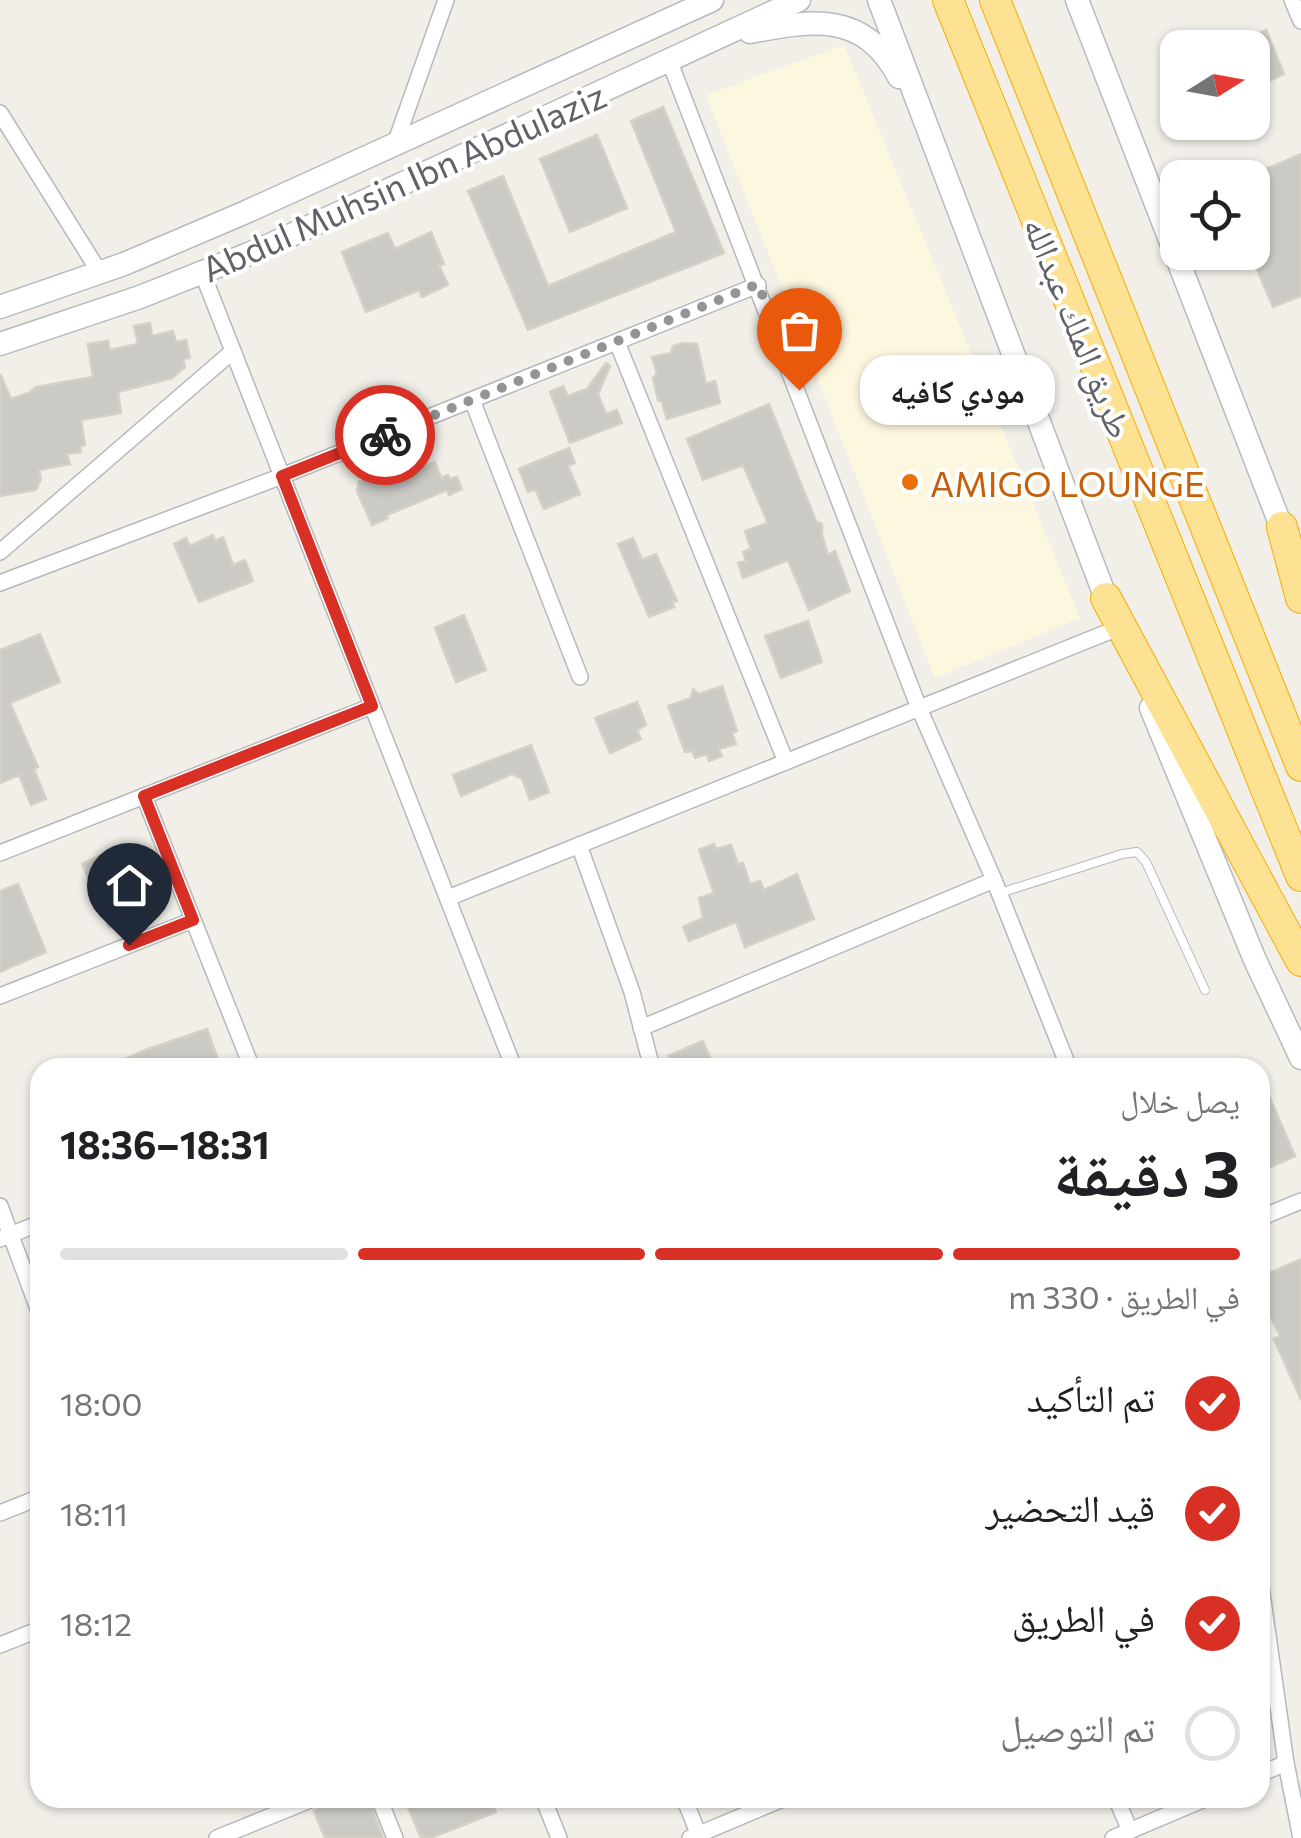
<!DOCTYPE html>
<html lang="ar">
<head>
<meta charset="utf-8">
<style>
	:root { --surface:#fff; --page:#f2f2f2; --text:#202124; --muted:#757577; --line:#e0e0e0; --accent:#d93025 }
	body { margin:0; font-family:Commissioner,"Noto Naskh Arabic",sans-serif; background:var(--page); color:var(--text); direction:rtl; height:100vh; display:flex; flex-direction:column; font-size:38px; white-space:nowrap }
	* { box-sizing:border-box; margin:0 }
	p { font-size:32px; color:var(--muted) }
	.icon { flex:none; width:55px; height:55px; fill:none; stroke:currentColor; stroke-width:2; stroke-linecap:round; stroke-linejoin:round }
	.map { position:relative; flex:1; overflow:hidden; direction:ltr }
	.drawer { position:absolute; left:30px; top:1058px; width:1240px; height:750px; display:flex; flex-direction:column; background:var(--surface); border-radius:30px; box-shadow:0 2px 8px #0004; direction:rtl }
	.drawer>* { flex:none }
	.needle { width:65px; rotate:79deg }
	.controls { position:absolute; left:1160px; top:30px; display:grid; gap:20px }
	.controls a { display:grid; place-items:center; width:110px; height:110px; border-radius:20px; background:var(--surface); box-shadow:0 2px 8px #0004; font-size:50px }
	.pin { position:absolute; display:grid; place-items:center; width:85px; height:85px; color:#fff; margin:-102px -42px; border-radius:50% 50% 50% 0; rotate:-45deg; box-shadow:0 0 10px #0007 }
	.pin .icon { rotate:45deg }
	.courier { position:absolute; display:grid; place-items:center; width:100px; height:100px; margin:-50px; border:8px solid #d93025; border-radius:50%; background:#fff; color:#222; box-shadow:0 2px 12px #0007 }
	.bubble { position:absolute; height:70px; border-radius:30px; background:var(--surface); box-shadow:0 2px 8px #0004; font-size:32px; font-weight:700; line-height:70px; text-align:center; direction:rtl }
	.headline em { font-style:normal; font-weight:700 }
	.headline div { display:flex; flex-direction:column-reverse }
	.headline { display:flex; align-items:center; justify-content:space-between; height:170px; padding:0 30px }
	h1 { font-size:65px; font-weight:700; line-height:75px }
	.bar { display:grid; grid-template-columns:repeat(4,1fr); gap:15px 10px; align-content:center; height:120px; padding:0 30px }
	.bar i { height:12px; border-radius:8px; background:var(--line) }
	.bar .active { background:var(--accent) }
	.bar p { grid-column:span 4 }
	ol { padding:0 30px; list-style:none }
	li { display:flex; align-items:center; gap:30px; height:110px }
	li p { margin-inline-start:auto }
	li .icon { padding:10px; border-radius:50%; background:var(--accent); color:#fff; stroke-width:4 }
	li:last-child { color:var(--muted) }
	li i { width:55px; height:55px; border:5px solid var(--line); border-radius:50% }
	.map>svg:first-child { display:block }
	.commercial { fill:#fef7e0 }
	.building { fill:#cccac5; stroke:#d6d1c6; stroke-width:2.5 }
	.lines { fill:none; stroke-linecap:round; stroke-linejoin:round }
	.lane-casing { stroke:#b5b8bc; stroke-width:10 }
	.street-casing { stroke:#b5b8bc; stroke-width:18 }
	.secondary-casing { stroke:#b6babf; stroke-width:25 }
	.highway-casing { stroke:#f9ab00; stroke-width:32 }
	.lane { stroke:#fff; stroke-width:8 }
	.street { stroke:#fff; stroke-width:15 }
	.secondary { stroke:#fff; stroke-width:22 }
	.highway { stroke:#fde293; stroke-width:30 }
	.done { stroke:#929495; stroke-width:10; stroke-dasharray:0 18 }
	.route { stroke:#d93025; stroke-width:12 }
	.food-dot { fill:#e8710a; stroke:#fff; stroke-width:4 }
	.labels { text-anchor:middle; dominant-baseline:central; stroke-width:8; stroke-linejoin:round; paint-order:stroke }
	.street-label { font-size:35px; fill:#5f6368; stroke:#fff }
	.food-label { font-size:35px; fill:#c56008; stroke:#fff; text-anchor:start }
</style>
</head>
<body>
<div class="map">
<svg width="1301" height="1838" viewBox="0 0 1301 1838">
	<rect width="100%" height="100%" fill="#f1efe8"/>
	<path class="commercial" d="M844 45 1080 618 935 678 706 95Z"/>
	<g class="building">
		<path d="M1266 30 1284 74 1252 89V48H1229Z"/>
		<path d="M663 107 724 253 528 330 468 191 503 176 548 286 676 232 631 121Z"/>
		<path d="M597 135 627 208 570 232 540 159Z"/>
		<path d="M1301 154V296L1273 307 1252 258V175Z"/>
		<path d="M431 232 444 264 439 265 448 285 422 297 419 290 366 312 342 252 388 233 395 249Z"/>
		<path d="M150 323 152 336 173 331 176 342 186 340 190 358 183 359 185 367 172 378 118 392 121 413 81 420 85 445 80 446 81 452 67 454 70 464 39 470 41 479 36 490 0 496V374L11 399 29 393 36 387 93 377 88 344 108 341 110 350 138 344 134 326Z"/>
		<path d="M683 343 697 344 706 384 715 381 720 403 667 419 662 402 658 400 653 378 657 373 652 357 671 353 673 346Z"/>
		<path d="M606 363 610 366 598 394 606 414 617 410 622 423 570 443 550 392 563 386 568 396 587 389Z"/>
		<path d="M769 404 816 521 822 524V535L828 555 835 551 850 591 809 610 788 560 743 578 738 563 746 561 743 552 751 549 745 531 768 523 743 465 703 480 687 439Z"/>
		<path d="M569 448 575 463 568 466 580 494 544 509 535 489 528 492 519 469Z"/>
		<path d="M435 462 441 478 448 475 450 479 457 477 462 489 449 495 447 490 387 515 388 518 372 525 357 491 359 482 391 468 392 473 399 470 401 473 410 467 415 470Z"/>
		<path d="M213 535 215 541 223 537 233 565 245 560 253 581 199 602 174 544 186 538 190 546Z"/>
		<path d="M633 538 642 560 656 554 677 601 672 602 674 607 649 617 618 544Z"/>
		<path d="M464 615 486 670 456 682 435 628Z"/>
		<path d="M808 621 822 662 781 678 765 636Z"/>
		<path d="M40 634 60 682 10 703 38 767 34 769 46 799 31 805 19 775 0 783V650Z"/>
		<path d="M722 686 737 731 732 733 736 744 719 749 722 756 709 761 707 754 695 758 692 751 685 752 668 706 691 698 693 689 699 694Z"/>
		<path d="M637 702 646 725 637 730 641 739 610 753 595 718Z"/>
		<path d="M531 745 549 792 530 800 522 779 512 774 461 796 453 775Z"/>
		<path d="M714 844 716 849 731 845 738 864 743 863 750 884 760 881 764 890 797 874 814 919 745 947 736 922 689 941 683 927 703 918 699 898 714 893 699 850Z"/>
		<path d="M125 845 152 907 109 927 82 864Z"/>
		<path d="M18 884 46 952 0 972V891Z"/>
		<path d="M207 1029 221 1068H105L148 1049Z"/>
		<path d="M703 1041 714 1068H672L668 1056Z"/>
		<path d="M1260 1075 1295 1156 1260 1172Z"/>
		<path d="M1301 1259V1400L1274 1339 1280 1336 1260 1295V1277Z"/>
		<path d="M339 1798H368L383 1838H325L314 1811Z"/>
		<path d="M404 1798H490L496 1812 431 1838H421Z"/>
	</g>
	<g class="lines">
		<g class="lane-casing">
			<path id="lane" d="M1000 893 1122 854 1137 852 1146 862 1205 990"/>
		</g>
		<g class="street-casing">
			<g id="street">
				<path d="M1292 0 1301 21"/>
				<path d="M669 60 919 708 994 880 1069 1068"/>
				<path d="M0 113 100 273"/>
				<path d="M395 144 446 0"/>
				<path d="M202 272 514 1068"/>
				<path d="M617 342 786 762"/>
				<path d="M472 400 580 677"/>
				<path d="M0 552 233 351"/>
				<path d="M0 583 282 476 758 285"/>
				<path d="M144 796 252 1068"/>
				<path d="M579 845 632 992 652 1068"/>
				<path d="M0 853 372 706"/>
				<path d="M448 898 1118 628"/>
				<path d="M0 996 193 920"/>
				<path d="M641 1028 994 880"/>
				<path d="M0 1206 40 1314"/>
				<path d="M1260 1218 1301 1201"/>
				<path d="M0 1239 40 1223"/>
				<path d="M0 1513 40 1497"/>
				<path d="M1260 1579 1286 1763 1301 1838"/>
				<path d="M0 1645 40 1629"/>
				<path d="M1260 1774 1286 1763"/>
				<path d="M379 1798 395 1838"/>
				<path d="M543 1798 559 1838"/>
				<path d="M684 1798 700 1838"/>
				<path d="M1116 1798 1130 1831"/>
				<path d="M217 1838 315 1798"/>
				<path d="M690 1838 785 1798"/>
				<path d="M1113 1838 1207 1798"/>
			</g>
		</g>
		<g class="secondary-casing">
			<g id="secondary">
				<path d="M879 0 1110 609"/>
				<path d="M1077 0 1286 539"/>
				<path d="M750 32C813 20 864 11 899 77"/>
				<path d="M0 307 124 264 246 212 712 0"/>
				<path d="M0 344 140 297 261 249 799 0"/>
				<path d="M1151 708 1255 960 1301 1058"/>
			</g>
		</g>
		<g class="highway-casing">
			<g id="highway">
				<path d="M948 0 1301 876"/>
				<path d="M995 0 1301 766"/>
				<path d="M1282 527 1301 598"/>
				<path d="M1106 598 1301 961"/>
			</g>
		</g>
		<use href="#lane" class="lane"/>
		<use href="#street" class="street"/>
		<use href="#secondary" class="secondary"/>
		<use href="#highway" class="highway"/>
	</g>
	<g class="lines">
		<path class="done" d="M385 435 758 284 799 390"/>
		<path class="route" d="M129 945 193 920 144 796 372 706 282 476 385 435"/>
	</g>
	<circle class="food-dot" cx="910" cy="482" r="10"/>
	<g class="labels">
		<g class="street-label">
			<text transform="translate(403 181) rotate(-24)">Abdul Muhsin Ibn Abdulaziz</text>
			<text transform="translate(1080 327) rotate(68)">طريق الملك عبدالله</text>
		</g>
		<g class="food-label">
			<text x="930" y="482">AMIGO LOUNGE</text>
		</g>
	</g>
</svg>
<div class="controls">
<a><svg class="needle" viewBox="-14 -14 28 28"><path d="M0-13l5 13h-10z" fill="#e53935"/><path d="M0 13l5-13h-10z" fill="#757577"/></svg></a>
<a><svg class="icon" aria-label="locate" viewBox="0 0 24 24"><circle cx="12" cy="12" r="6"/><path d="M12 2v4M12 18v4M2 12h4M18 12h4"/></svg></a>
</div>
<div class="pin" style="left:799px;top:390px;background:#ea580c"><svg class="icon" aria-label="bag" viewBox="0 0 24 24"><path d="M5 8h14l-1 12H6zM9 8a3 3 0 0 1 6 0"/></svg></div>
<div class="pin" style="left:129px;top:945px;background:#1f2937"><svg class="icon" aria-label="home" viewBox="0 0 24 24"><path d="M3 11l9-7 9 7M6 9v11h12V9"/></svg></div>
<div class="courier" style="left:385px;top:435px"><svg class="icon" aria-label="bike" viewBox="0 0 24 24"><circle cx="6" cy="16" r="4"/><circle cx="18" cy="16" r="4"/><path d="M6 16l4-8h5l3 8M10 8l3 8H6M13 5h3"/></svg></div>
<div class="bubble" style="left:860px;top:355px;width:195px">مودي كافيه</div>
<section class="drawer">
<div class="headline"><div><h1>3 دقيقة</h1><p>يصل خلال</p></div><em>18:31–18:36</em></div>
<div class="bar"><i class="active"></i><i class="active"></i><i class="active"></i><i></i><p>في الطريق · 330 m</p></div>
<ol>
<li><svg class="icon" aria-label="check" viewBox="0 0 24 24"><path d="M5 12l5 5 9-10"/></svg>تم التأكيد<p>18:00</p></li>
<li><svg class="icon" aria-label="check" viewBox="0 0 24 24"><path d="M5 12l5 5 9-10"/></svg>قيد التحضير<p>18:11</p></li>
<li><svg class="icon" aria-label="check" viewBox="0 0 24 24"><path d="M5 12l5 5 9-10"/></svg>في الطريق<p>18:12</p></li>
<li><i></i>تم التوصيل</li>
</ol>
</section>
</div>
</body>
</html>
